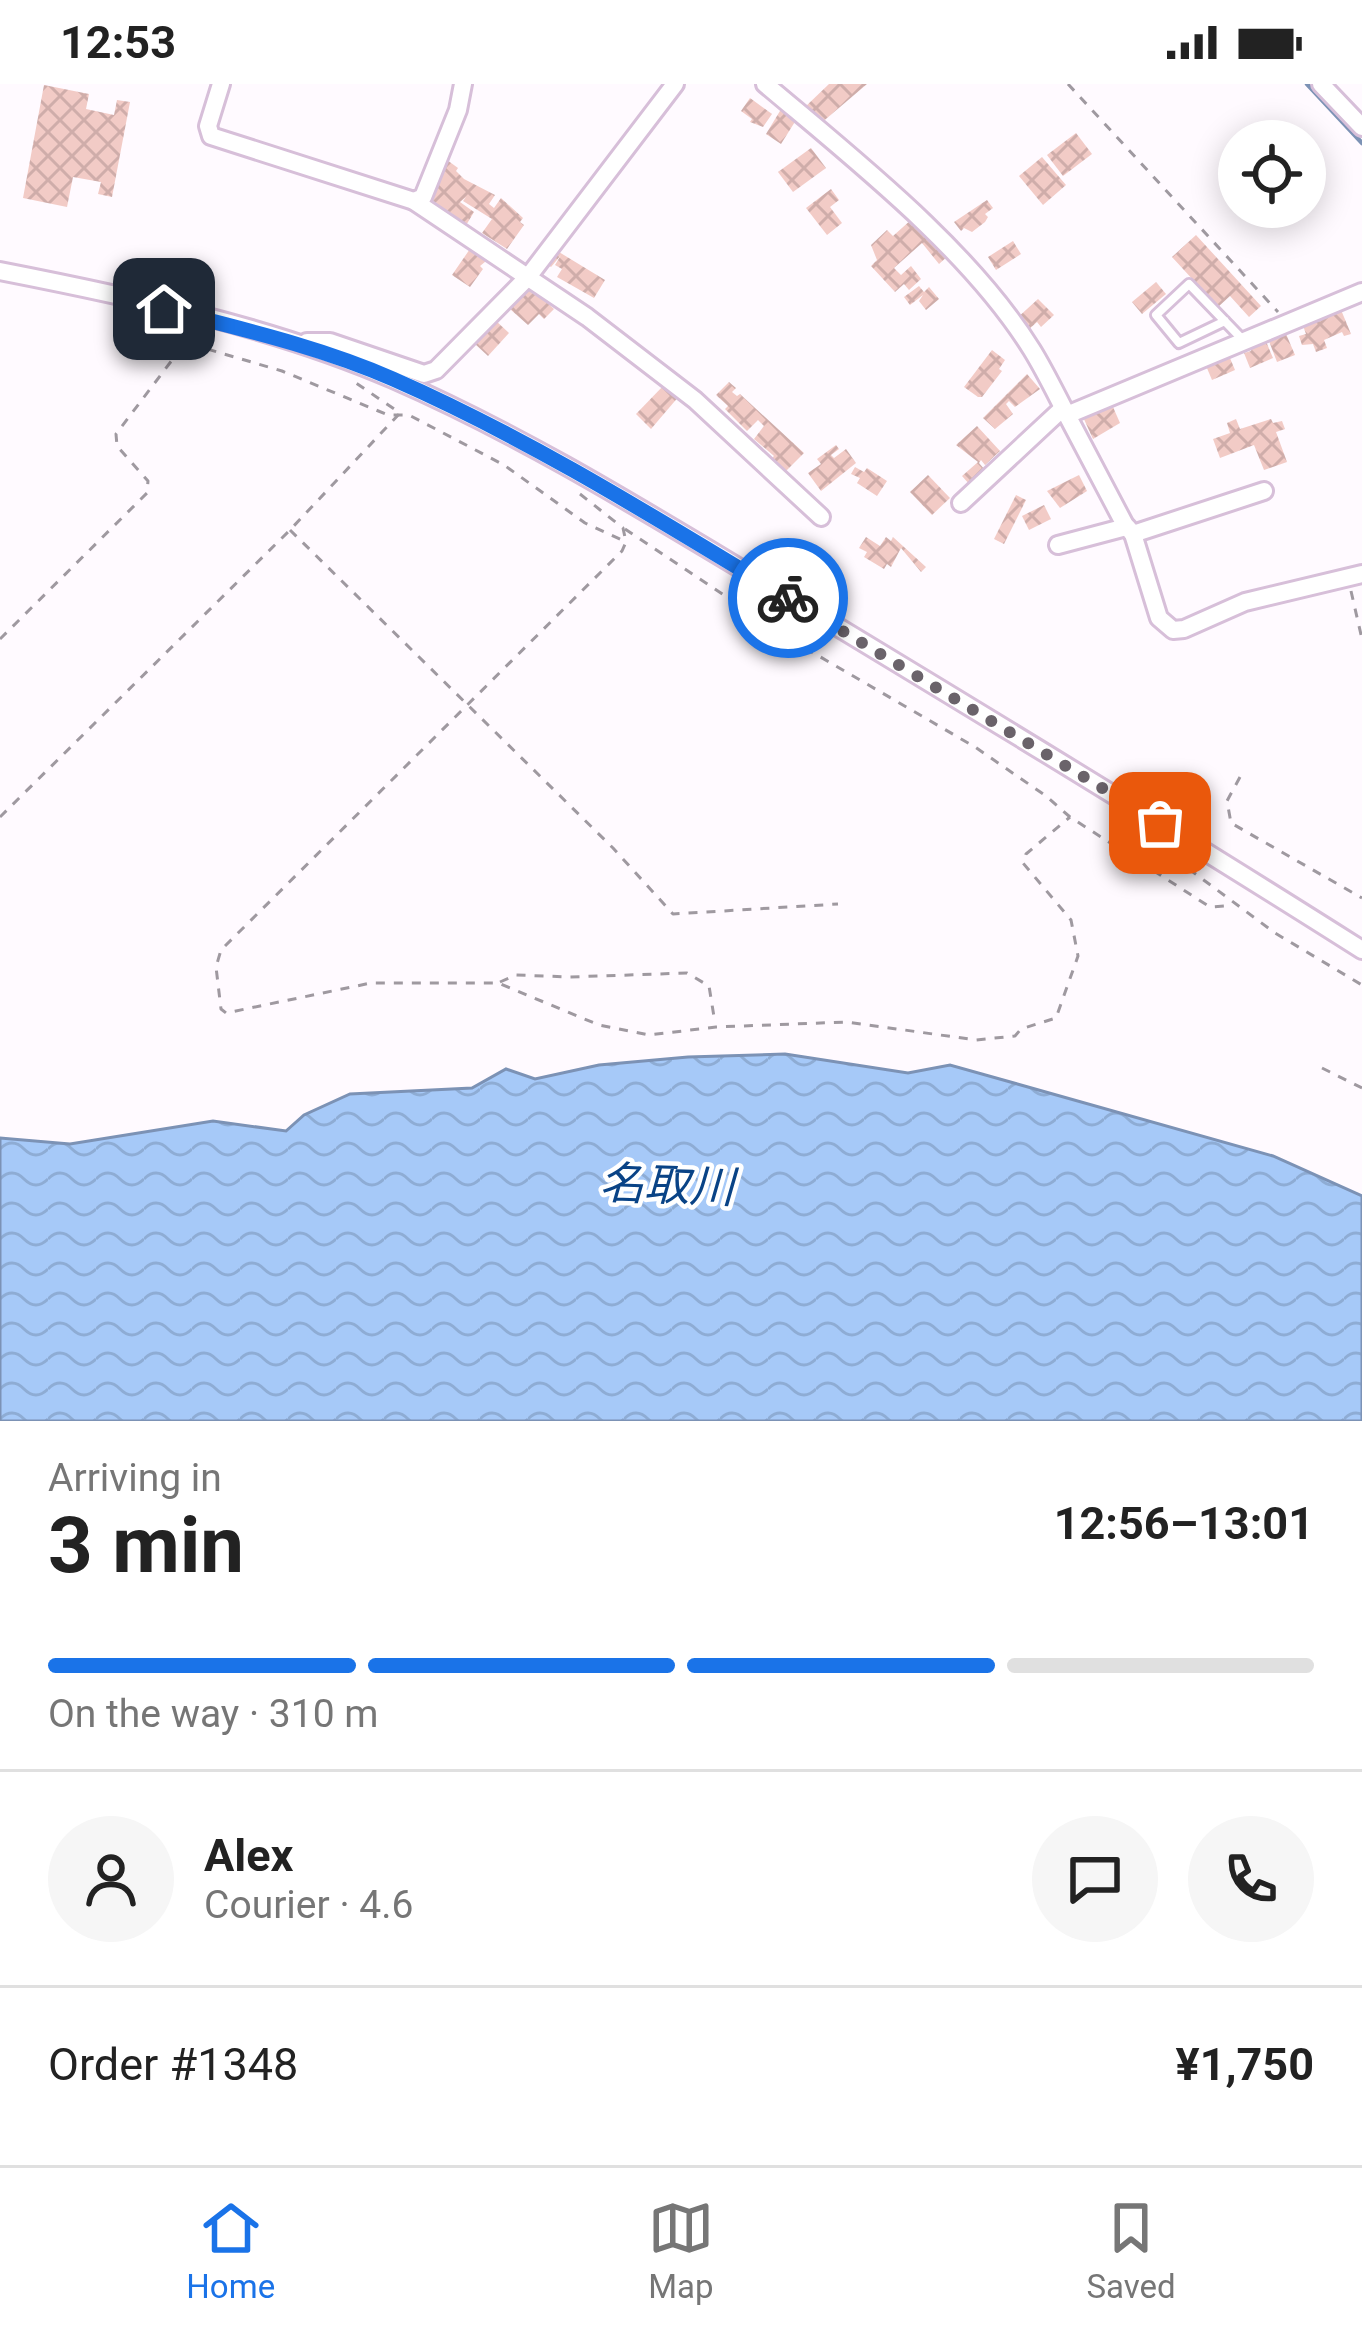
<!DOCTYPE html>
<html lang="en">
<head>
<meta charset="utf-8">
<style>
	:root { --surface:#fff; --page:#f6f6f6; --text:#222; --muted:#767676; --line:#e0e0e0; --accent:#1a73e8 }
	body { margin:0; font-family:Roboto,"Noto Sans JP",sans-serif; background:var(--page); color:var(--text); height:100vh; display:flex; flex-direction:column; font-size:45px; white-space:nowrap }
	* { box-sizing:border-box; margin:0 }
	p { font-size:39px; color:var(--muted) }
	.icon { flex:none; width:66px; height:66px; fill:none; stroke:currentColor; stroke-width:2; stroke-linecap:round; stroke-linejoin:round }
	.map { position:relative; height:1337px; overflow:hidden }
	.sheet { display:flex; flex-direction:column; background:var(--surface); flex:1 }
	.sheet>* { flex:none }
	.fabs { position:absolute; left:1218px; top:36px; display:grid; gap:24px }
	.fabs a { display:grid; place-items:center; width:108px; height:108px; border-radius:50%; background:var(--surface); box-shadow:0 6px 30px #0003; font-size:60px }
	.pin { position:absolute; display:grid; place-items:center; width:102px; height:102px; color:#fff; margin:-51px; border-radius:24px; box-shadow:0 6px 18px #0006 }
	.courier { position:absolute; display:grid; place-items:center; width:120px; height:120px; margin:-60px; border:9px solid #1a73e8; border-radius:50%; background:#fff; color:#222; box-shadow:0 3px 15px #0007 }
	.headline em { font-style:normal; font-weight:700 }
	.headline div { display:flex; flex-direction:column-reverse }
	.headline { display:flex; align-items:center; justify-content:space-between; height:204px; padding:0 48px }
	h1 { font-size:78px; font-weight:700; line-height:90px }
	.bar { display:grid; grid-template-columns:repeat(4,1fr); gap:18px 12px; align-content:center; height:144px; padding:0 48px }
	.bar i { height:15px; border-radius:9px; background:var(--line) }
	.bar .active { background:var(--accent) }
	.bar p { grid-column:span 4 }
	.line { display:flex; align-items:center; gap:30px; padding:0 48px; border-top:3px solid var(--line) }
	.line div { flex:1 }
	.round { display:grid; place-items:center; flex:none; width:126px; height:126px; border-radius:63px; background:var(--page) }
	.status { display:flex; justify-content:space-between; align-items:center; height:84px; padding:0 60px; background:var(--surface); direction:ltr }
	.status svg { height:33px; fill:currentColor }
	.dock { display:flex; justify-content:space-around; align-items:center; height:168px; border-top:3px solid var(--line); background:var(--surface); font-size:33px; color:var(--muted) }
	.dock a { display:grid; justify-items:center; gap:6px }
	.dock .active { color:var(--accent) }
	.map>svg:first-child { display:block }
	.water { fill:url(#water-waves); stroke:#7c92b5; stroke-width:3 }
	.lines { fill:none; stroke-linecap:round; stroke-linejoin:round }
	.stream { stroke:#7c92b5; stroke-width:4.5 }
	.building { fill:url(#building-cross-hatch) }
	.service-casing { stroke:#d7bfd9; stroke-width:14 }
	.minor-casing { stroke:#d7bfd9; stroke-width:22 }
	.path { stroke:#9f99a0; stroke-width:3; stroke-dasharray:9 9; stroke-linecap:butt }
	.service { stroke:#fff; stroke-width:8 }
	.minor { stroke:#fff; stroke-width:16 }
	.done { stroke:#6a636a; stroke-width:12; stroke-dasharray:0 21.6 }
	.route { stroke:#1a73e8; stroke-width:15 }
	.labels { text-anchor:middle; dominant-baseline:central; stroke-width:9; stroke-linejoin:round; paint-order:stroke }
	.water-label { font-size:45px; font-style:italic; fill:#094386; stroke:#fff }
</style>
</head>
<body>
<div class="status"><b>12:53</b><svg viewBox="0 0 49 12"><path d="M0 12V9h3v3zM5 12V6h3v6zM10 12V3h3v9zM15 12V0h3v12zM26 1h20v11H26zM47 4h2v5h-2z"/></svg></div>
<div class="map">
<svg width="1362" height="1337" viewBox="0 0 1362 1337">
	<defs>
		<pattern id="water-waves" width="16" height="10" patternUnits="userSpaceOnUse" patternTransform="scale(3)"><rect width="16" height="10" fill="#a6c9f8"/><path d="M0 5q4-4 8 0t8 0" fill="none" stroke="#8eacd4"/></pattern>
		<pattern id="building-cross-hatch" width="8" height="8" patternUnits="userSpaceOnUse" patternTransform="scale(3)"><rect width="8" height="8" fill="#f2cbc6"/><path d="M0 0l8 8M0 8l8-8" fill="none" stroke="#cfadaa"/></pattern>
	</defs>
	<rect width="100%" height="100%" fill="#fffaff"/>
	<path class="water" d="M785 970 908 989 950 981 1273 1072 1362 1112V1337H0V1054L70 1060 213 1037 286 1047 304 1031 350 1010 472 1004 506 985 535 995 599 981 688 973Z"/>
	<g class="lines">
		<path class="stream" d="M1307 0 1362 59"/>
	</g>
	<g class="building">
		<path d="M829 0H867L820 40 804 24Z"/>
		<path d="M44 1 89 10 86 25 114 31 117 16 130 18 112 113 98 110 101 98 73 93 67 123 23 114Z"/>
		<path d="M750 14 772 30 763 43 750 38 752 35 741 27Z"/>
		<path d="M783 22 798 33 781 60 766 50Z"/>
		<path d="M1076 49 1092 70 1063 92 1047 71Z"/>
		<path d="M811 64 826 84 793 108 778 88Z"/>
		<path d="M1042 73 1066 101 1043 121 1019 92Z"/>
		<path d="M447 76 458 84 456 87 464 95 495 111 489 120 494 124 501 114 523 134 520 138 524 141 507 165 482 149 492 135 463 117 466 113 460 118 474 128 465 143 433 123 435 119 424 112Z"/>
		<path d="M831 105 839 116 830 123 842 139 827 151 806 124Z"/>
		<path d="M987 116 993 124 985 130 988 133 985 138 972 148 964 144 961 147 954 138Z"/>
		<path d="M912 135 949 171 939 180 922 159 894 184 901 191 911 182 921 195 909 206 904 200 895 208 871 182 877 176 871 161 887 146 893 152Z"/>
		<path d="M1196 151 1261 222 1249 233 1230 212 1218 223 1172 173Z"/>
		<path d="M1013 157 1021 170 996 186 988 173Z"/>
		<path d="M472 162 491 173 480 182 483 185 470 203 452 191Z"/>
		<path d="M554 165 605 196 594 214 557 193 562 185 555 181 561 171 551 183 544 178Z"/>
		<path d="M1156 198 1166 210 1142 230 1132 218Z"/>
		<path d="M919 202 924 208 929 203 939 215 926 226 919 217 923 211 910 221 904 213Z"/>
		<path d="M530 203 554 225 544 235 539 230 528 241 510 225Z"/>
		<path d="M1038 215 1054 231 1041 243 1037 238 1027 247 1016 235Z"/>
		<path d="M1339 221 1351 250 1344 252 1342 248 1324 256 1327 264 1316 268 1313 260 1302 261 1299 252 1306 250 1301 236Z"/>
		<path d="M495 236 509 249 488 272 474 259Z"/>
		<path d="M1286 250 1295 271 1277 278 1269 257Z"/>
		<path d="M1265 255 1273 274 1250 284 1244 269 1251 267 1253 260Z"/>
		<path d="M992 266 1005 276 999 285 1002 287 982 313H978L964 303Z"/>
		<path d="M1227 267 1235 286 1212 296 1204 277Z"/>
		<path d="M1027 290 1040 305 1015 323 1009 317 1006 320 1013 330 995 345 983 334Z"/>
		<path d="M729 298 736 304 732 308 737 312 740 310 804 369 783 390 770 376 774 372 754 355 764 342 758 336 747 347 725 325 728 322 716 311Z"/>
		<path d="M665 300 680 311 651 345 636 330Z"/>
		<path d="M1108 322 1113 323 1120 339 1093 355 1083 333Z"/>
		<path d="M1236 335 1240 345 1271 335 1273 339 1282 337 1285 345 1276 348 1287 378 1264 386 1254 361 1220 374 1213 355 1230 349 1227 339Z"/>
		<path d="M977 342 1000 367 985 381 981 376 979 379 985 386 970 401 962 392 978 378 956 361Z"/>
		<path d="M836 361 839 365 831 371 834 374 846 365 856 379 821 407 808 389 821 380 817 375Z"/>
		<path d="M855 383 864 388 867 384 887 397 877 412 857 399 860 394 851 390Z"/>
		<path d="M928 391 950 414 932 431 910 408Z"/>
		<path d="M1079 391 1087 407 1060 424 1047 407Z"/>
		<path d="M1016 411 1026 416 1004 460 994 455Z"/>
		<path d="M1044 421 1051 435 1029 446 1022 432Z"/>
		<path d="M866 453 880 462 886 453 891 457 893 453 926 483 921 488 901 464 891 483 887 480 884 485 864 473 867 468 859 464Z"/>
	</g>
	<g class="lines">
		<g class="service-casing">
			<path id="service" d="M1225 237 1179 259 1156 231 1189 200 1243 256"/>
		</g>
		<g class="minor-casing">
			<g id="minor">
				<path d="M221 0 208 42 211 52 414 117 423 113 458 26 463 0"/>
				<path d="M765 0C855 76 970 166 1032 266 1045 287 1056 310 1067 331"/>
				<path d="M1321 0 1362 43"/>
				<path d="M414 117 587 233 695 316 821 433"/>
				<path d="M0 187C128 212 274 243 393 295 535 357 665 440 798 519 987 633 1176 748 1362 866"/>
				<path d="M307 258H330L424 290 436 286 528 193 675 0"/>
				<path d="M961 419 1063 324"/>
				<path d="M1127 443 1133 450 1264 407"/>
				<path d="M1133 450 1159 534 1173 546 1184 545 1245 518 1362 490"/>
				<path d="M1058 461 1126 443 1067 331 1362 208"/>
			</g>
		</g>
		<g class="path">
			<path d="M1068 0 1278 228"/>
			<path d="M580 410 623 444 626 458 622 467 221 866 216 883 221 925 226 929 371 899H498L599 941 649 951 716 943 847 938 976 956 1015 952 1021 945 1056 934 1078 872 1071 836 1023 779 1026 770 1070 733"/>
			<path d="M625 445 793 557 975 663 1046 712 1070 733 1210 823 1225 822 1228 815"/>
			<path d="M290 446 613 764 673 830 838 820"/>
			<path d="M1351 507 1362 555"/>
			<path d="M0 555 147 409 148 397 117 362 116 350 182 263 190 260 282 287 388 331H409L504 381 585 439 624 457"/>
			<path d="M1240 693 1227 717 1231 739 1362 814"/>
			<path d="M0 733 290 446 400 329 356 299"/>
			<path d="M1131 742 1275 849 1362 901"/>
			<path d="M500 898 516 891 570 893 687 889 709 902 715 939"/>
			<path d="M1322 984 1362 1004"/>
		</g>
		<use href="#service" class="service"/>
		<use href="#minor" class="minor"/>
	</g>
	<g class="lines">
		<path class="done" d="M788 514 1160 739"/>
		<path class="route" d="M164 225C242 245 320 263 393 295 532 356 659 436 788 514"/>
	</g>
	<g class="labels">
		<g class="water-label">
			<text transform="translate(667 1101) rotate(2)">名取川</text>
		</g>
	</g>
</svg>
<div class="fabs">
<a><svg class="icon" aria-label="locate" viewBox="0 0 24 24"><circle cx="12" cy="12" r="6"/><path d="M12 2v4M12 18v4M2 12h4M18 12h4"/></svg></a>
</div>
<div class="pin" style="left:1160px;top:739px;background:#ea580c"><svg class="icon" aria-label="bag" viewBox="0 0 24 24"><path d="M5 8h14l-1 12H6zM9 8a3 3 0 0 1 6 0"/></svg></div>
<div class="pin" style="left:164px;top:225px;background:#1f2937"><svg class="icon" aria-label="home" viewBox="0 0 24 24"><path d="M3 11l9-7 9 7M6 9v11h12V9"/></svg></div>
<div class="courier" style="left:788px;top:514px"><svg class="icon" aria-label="bike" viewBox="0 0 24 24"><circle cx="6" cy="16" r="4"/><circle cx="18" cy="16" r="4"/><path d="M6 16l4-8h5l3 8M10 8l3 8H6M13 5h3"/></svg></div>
</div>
<section class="sheet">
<div class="headline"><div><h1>3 min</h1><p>Arriving in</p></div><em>12:56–13:01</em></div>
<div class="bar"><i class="active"></i><i class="active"></i><i class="active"></i><i></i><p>On the way · 310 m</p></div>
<div class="line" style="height:216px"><a class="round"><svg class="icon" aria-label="person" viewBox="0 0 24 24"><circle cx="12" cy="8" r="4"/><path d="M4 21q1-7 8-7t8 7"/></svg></a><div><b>Alex</b><p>Courier · 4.6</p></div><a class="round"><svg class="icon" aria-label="chat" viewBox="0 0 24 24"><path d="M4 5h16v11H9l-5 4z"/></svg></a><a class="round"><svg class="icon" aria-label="phone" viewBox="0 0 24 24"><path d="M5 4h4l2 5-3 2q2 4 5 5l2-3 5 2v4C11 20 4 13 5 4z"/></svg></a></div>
<div class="line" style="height:156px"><div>Order #1348</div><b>¥1,750</b></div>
</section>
<nav class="dock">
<a class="active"><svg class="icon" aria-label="home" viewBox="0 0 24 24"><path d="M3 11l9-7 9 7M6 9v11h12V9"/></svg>Home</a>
<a><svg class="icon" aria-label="map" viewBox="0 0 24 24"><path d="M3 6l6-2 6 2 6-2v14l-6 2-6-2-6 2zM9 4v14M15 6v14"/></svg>Map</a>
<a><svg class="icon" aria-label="saved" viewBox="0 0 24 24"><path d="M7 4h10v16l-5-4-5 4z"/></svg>Saved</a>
</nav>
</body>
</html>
